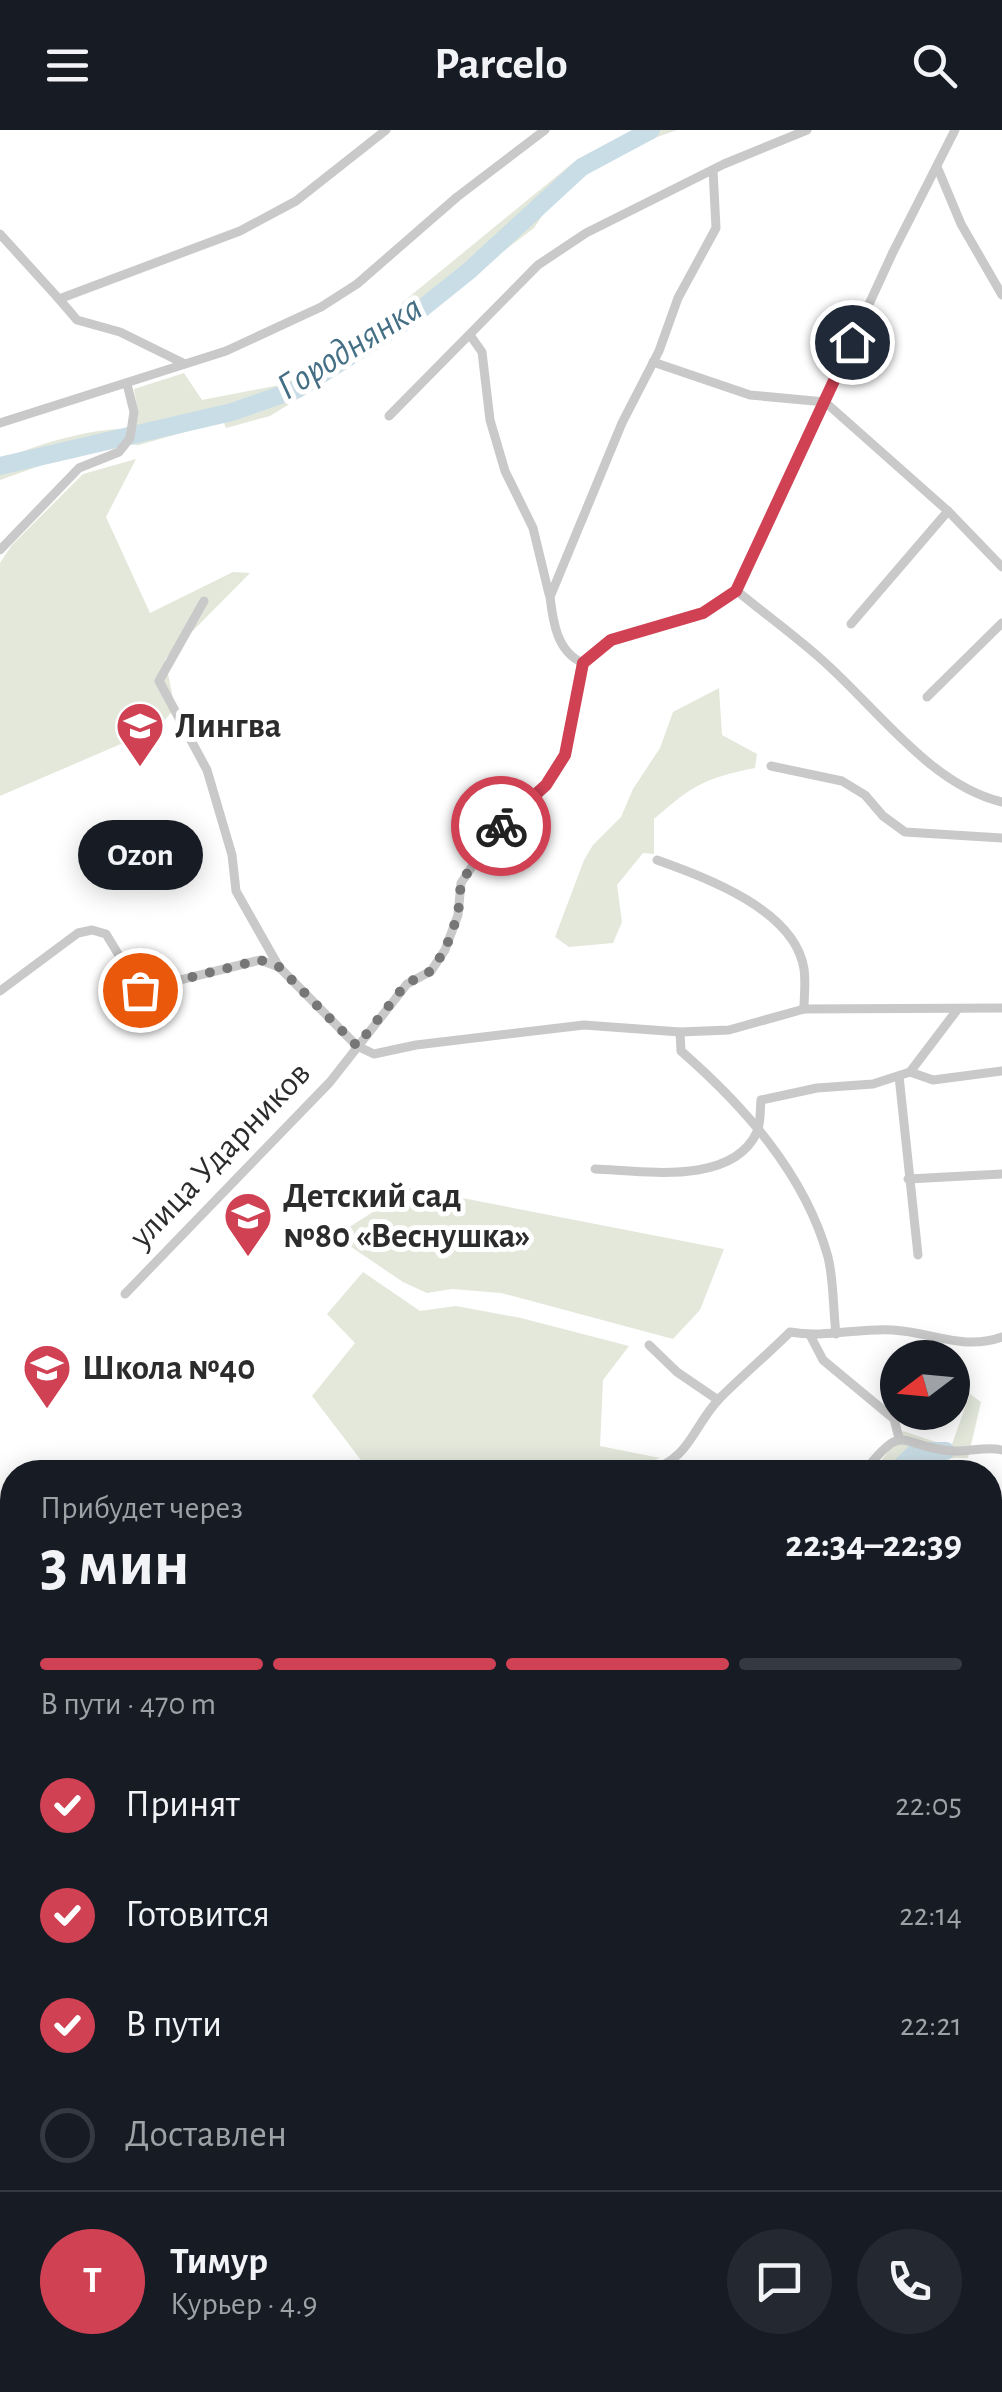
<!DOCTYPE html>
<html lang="ru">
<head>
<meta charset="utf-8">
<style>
	:root { --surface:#171b24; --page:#242831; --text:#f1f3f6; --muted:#9ea1a6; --line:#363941; --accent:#d14154 }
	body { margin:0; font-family:"Alegreya Sans",sans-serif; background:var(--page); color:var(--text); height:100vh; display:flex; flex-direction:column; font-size:38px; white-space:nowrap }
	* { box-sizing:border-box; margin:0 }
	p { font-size:32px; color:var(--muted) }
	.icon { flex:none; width:55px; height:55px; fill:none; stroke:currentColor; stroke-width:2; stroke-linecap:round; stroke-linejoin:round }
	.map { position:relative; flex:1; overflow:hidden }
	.details { position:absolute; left:0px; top:1330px; width:1002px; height:932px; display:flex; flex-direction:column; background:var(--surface); border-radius:40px 40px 0 0; box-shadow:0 5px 25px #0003 }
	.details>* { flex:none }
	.needle { width:65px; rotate:254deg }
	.controls { position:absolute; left:880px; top:1210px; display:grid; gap:20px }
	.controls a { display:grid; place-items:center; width:90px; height:90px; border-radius:50%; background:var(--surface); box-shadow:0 5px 25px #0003; font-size:50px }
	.pin { position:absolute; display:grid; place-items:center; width:85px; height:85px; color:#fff; margin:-42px; border:5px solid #fff; border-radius:50%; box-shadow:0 2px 10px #0007 }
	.courier { position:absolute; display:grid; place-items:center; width:100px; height:100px; margin:-50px; border:8px solid #d14154; border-radius:50%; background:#fff; color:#222; box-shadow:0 2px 12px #0007 }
	.bubble { position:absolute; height:70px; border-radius:35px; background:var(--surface); box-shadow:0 5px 25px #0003; font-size:32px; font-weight:600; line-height:70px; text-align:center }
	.summary em { font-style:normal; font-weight:600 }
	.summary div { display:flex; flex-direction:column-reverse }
	.summary { display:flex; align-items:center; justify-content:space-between; height:170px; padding:0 40px }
	h1 { font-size:65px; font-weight:600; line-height:75px }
	.bar { display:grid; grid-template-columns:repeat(4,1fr); gap:15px 10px; align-content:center; height:120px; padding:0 40px }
	.bar i { height:12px; border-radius:8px; background:var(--line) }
	.bar .on { background:var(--accent) }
	.bar p { grid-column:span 4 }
	.line { display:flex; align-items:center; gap:25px; padding:0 40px; border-top:2px solid var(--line) }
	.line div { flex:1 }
	.round { display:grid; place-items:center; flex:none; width:105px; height:105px; border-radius:52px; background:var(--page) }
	ol { padding:0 40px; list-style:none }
	li { display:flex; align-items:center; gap:30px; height:110px }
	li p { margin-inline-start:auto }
	li .icon { padding:10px; border-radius:50%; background:var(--accent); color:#fff; stroke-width:4 }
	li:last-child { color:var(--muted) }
	li i { width:55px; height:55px; border:5px solid var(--line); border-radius:50% }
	header { display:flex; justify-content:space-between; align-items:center; height:130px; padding:0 40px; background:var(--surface); font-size:45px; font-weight:600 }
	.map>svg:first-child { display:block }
	.green { fill:#e3e8db }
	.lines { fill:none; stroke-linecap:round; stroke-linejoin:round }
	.stream { stroke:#c9dde6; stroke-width:2.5 }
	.river { stroke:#c9dde6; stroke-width:18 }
	.minor { stroke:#c9c9c9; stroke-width:9 }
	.done { stroke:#767676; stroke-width:10; stroke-dasharray:0 18 }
	.route { stroke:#d14154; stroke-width:12 }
	.labels { text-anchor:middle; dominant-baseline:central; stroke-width:10; stroke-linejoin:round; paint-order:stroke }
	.poi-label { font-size:35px; font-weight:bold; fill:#2c2c2c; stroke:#fff; text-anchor:start }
	.street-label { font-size:35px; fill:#2c2c2c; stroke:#fff }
	.water-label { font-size:38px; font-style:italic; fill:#446f84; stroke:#fff }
</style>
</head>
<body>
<header><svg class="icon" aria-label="menu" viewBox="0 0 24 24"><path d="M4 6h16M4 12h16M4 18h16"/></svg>Parcelo<svg class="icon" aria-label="search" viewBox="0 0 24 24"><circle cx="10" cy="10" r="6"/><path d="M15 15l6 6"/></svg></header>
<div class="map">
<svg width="1002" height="2262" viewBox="0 0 1002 2262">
	<rect width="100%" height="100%" fill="#fff"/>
	<g class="green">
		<path d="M633 0H677L615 22 558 63 534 98 362 228 354 212 574 32Z"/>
		<path d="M342 219 353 235 270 286 226 298 223 291 139 315 118 314 76 323 0 350V332C32 314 99 296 135 299L138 283 134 259 184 243 202 270 285 254Z"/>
		<path d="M136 329 106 387 150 483 233 442 250 443 165 529 175 578 158 598 0 666V433L12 415 83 344Z"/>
		<path d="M719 558 722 605 757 624 755 638C705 648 693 655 654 689V724L643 723 617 755 622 792 613 813 569 817 555 807 584 730 593 715 621 687 633 659 660 618 673 582Z"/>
		<path d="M411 1058 724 1119 700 1180 673 1209 501 1163 452 1159 427 1163 403 1152 335 1106Z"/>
		<path d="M363 1142 420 1181 456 1176 521 1188 629 1216 603 1250 600 1316 660 1328 624 1342H370L312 1266 355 1213 327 1184Z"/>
		<path d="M970 1264 981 1272 968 1328H925L910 1342H873L903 1301 951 1317Z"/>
		<path d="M0 1974 12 1978V2070L0 2112Z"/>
		<path d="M468 2250H556L546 2262H460Z"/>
	</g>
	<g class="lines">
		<path class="stream" d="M493 2262 501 2250"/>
		<g class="river">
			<path d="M0 336 232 282 298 259 409 189 470 140 582 37 651 0"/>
			<path d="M895 1342 917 1321H946"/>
			<path d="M85 2262 93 2250"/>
		</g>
		<g class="minor">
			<path d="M938 39 961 94 1002 165"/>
			<path d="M0 104 59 169 240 101 296 71 386 0"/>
			<path d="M59 169 77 190 120 202 183 233"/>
			<path d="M470 205 482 222 490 290 505 341 533 398 549 464"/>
			<path d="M653 232 750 265 825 272 948 381 1002 437"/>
			<path d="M389 286 538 135 586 103 724 34 807 0"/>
			<path d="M0 293 226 221 321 177 357 154 457 67 545 0"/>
			<path d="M0 420 79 338 119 322 130 308 134 282 127 254"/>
			<path d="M737 461C765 484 794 505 821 529 876 577 930 655 1002 672"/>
			<path d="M204 471 159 551 207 640 232 725 236 761 279 837"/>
			<path d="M851 494 948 381"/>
			<path d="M583 533C557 522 553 492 550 467L622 293 659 221 678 168 716 98 713 40"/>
			<path d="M927 567 1002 493"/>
			<path d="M771 636 842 651 865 665 883 686 905 702 1002 708"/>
			<path d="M657 730C707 748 795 780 804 839 806 852 804 866 804 879"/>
			<path d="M0 861 78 803 92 800 106 804 140 860 260 830 279 837 357 916 374 924 416 915 584 895 680 902 729 900 804 879 1002 878"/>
			<path d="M680 902 681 921C744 976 805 1044 828 1127 834 1151 833 1180 836 1204"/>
			<path d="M910 942 957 880"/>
			<path d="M899 946 918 1125"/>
			<path d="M595 1039C644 1041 732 1056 757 1002 761 993 760 979 761 970L817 958 873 954 910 942 933 950 1002 941"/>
			<path d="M908 1049 1002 1044"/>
			<path d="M125 1164 330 952 407 854 431 841 445 820 458 785 461 753 496 701 546 655 565 625 583 533 611 510 703 483 737 461 893 122 955 0"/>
			<path d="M810 1205 823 1230 894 1289 899 1308"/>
			<path d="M649 1215 677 1242 718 1270"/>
			<path d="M646 1342C692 1329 692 1296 721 1267 743 1245 768 1224 790 1202 825 1208 858 1198 893 1200 931 1202 964 1221 1002 1207"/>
			<path d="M864 1342C906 1288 900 1318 953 1321 970 1322 986 1316 1002 1320"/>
			<path d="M990 1392 1002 1371"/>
			<path d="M990 1605 1002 1596"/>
			<path d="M0 1715 12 1709"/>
			<path d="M990 1747 1002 1757"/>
			<path d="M990 1818 1002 1803"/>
			<path d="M990 2009 1002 2017"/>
			<path d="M990 2047 1002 2029"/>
			<path d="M854 2250 873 2262"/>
		</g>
	</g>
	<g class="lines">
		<path class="done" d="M140 860 260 830 279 837 357 916 406 854 431 841 445 820 458 785 461 752 501 696"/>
		<path class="route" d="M501 696 546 655 565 625 583 533 611 510 703 483 736 461 852 212"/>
	</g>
	<defs>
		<g id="school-pin" transform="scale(2.5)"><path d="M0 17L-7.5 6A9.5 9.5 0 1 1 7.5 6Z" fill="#d14154" stroke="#fff"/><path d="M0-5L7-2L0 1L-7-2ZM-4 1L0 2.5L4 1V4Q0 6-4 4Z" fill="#fff"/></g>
	</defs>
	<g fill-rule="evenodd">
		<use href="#school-pin" x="140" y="596"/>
		<use href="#school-pin" x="248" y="1086"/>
		<use href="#school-pin" x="47" y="1238"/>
	</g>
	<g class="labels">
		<g class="poi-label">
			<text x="175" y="596">Лингва</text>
			<text x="283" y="1066">Детский сад<tspan x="283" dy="40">№80 «Веснушка»</tspan></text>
			<text x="82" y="1238">Школа №40</text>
		</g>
		<g class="street-label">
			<text transform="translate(220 1025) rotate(-46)">улица Ударников</text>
		</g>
		<g class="water-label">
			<text transform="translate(350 218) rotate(-32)">Городнянка</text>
		</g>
	</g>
</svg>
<div class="controls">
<a><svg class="needle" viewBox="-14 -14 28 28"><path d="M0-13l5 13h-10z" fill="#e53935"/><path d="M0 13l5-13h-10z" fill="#9ea1a6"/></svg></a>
</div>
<div class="pin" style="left:140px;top:860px;background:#ea580c"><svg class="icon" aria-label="bag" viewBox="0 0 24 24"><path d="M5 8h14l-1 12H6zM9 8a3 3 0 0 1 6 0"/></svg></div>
<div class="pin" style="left:852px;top:212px;background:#1f2937"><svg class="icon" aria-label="home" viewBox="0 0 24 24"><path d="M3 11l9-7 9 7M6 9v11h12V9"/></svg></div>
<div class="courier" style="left:501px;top:696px"><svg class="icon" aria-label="bike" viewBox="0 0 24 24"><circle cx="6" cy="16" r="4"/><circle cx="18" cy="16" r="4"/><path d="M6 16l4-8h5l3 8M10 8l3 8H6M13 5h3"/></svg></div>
<div class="bubble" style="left:78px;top:690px;width:125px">Ozon</div>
<section class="details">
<div class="summary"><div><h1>3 мин</h1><p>Прибудет через</p></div><em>22:34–22:39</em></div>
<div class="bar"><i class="on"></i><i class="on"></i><i class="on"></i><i></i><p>В пути · 470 m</p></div>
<ol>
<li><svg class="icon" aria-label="check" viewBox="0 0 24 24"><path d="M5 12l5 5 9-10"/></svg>Принят<p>22:05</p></li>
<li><svg class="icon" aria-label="check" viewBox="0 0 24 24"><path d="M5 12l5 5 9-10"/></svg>Готовится<p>22:14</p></li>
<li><svg class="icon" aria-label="check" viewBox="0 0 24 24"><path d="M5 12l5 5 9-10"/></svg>В пути<p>22:21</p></li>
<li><i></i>Доставлен</li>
</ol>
<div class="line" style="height:180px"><b class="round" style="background:var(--accent);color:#fff">Т</b><div><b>Тимур</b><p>Курьер · 4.9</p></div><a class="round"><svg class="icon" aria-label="chat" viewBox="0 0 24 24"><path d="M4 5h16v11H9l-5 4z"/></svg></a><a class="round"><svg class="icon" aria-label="phone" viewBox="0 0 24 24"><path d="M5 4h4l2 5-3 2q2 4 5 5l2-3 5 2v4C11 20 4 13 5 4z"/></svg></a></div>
</section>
</div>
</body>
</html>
